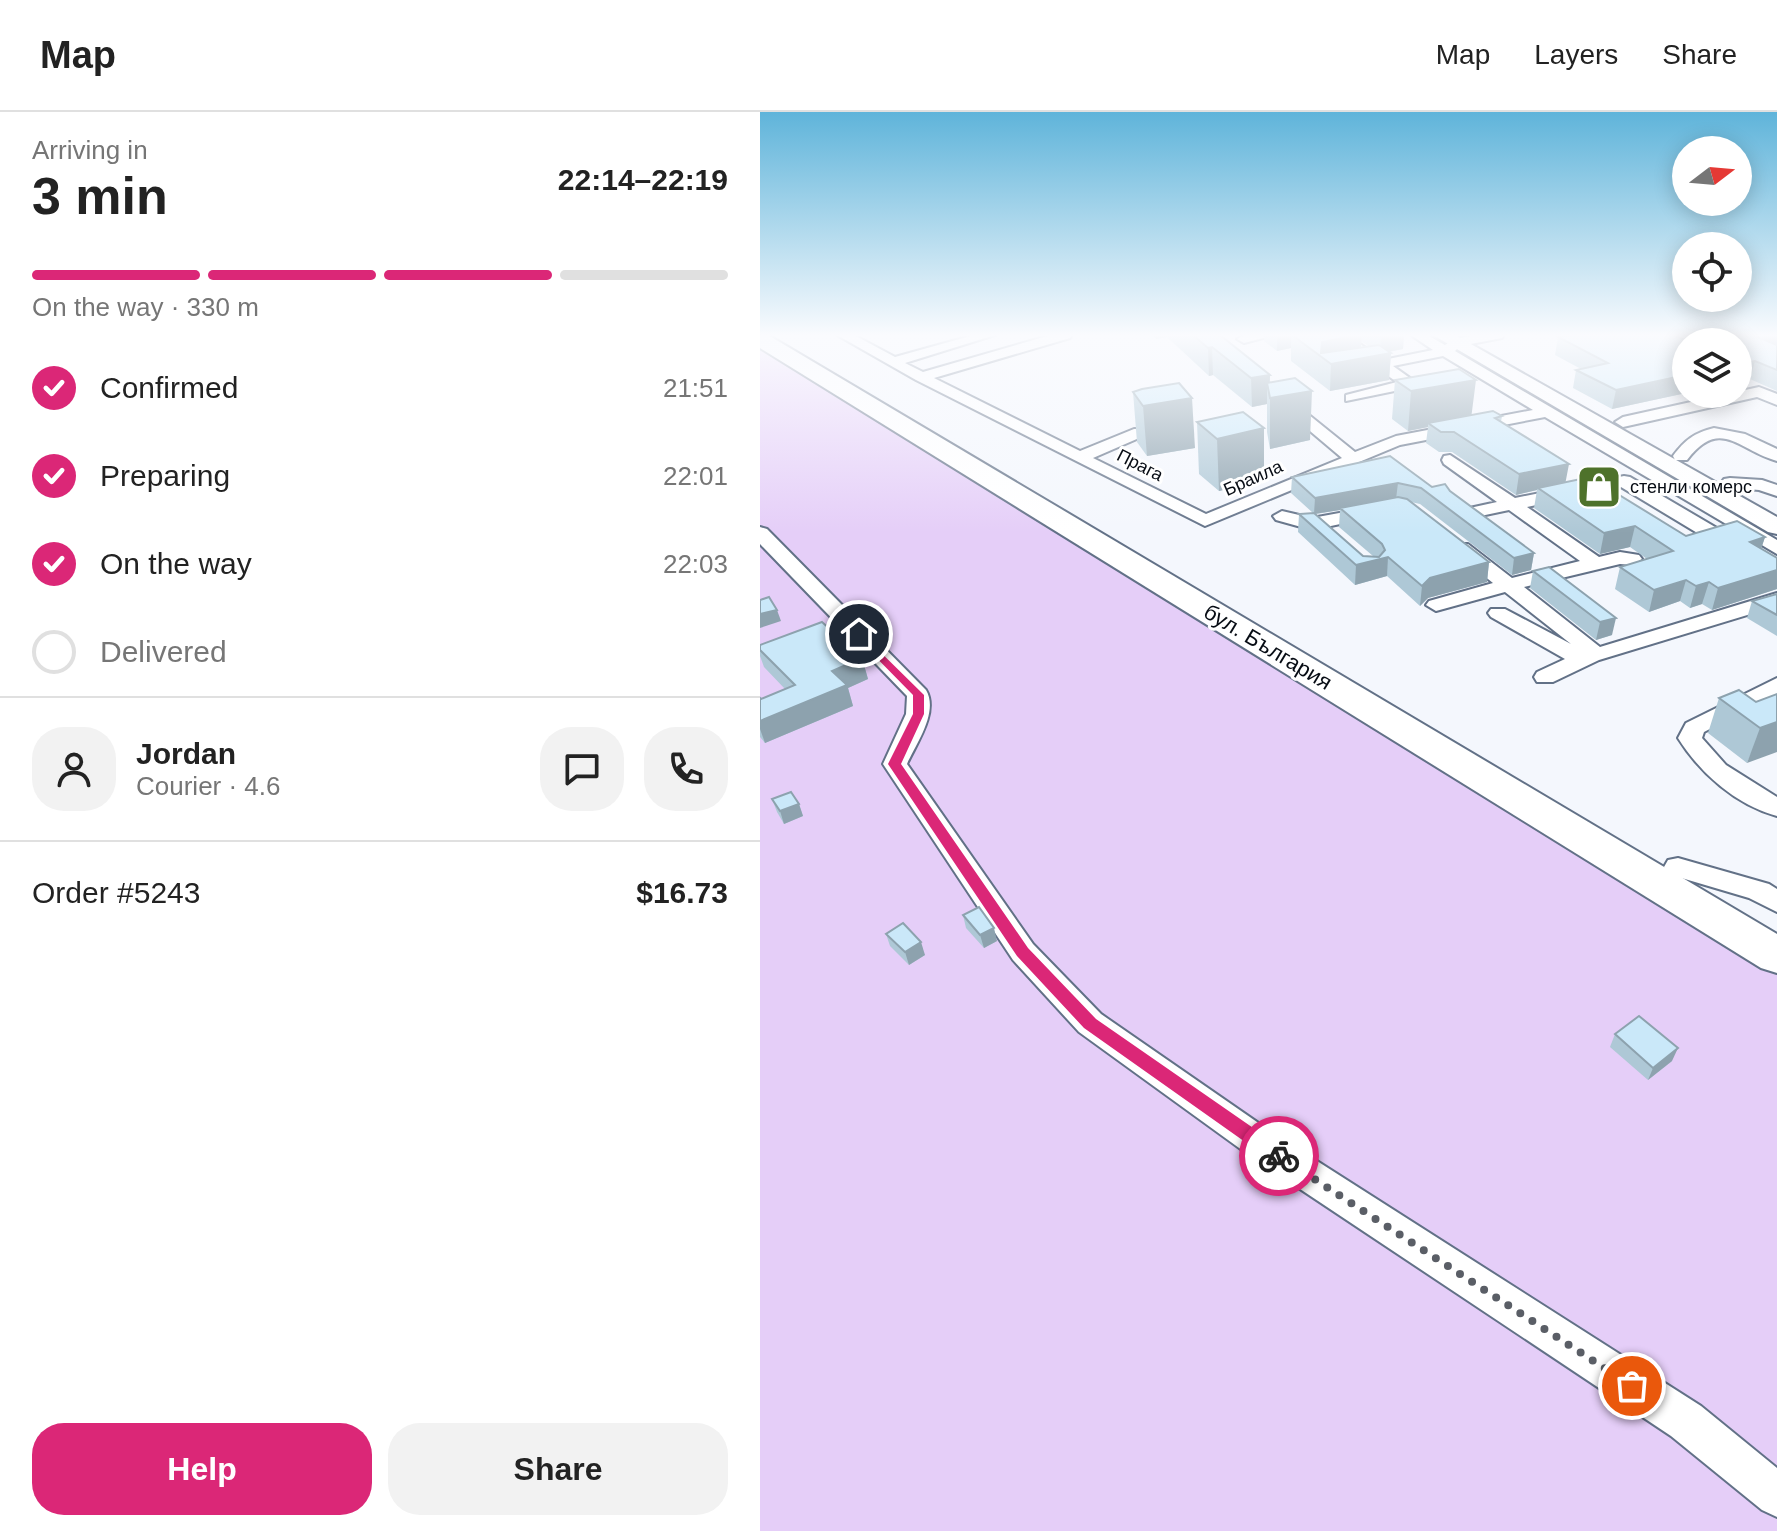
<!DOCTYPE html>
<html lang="en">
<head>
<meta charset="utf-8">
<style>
	:root { --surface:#fff; --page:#f2f2f2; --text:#222; --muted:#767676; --line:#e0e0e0; --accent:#db2777 }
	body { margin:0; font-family:Arial,sans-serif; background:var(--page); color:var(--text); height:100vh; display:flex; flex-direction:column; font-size:30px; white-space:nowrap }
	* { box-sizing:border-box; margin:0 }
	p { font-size:26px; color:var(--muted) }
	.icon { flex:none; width:44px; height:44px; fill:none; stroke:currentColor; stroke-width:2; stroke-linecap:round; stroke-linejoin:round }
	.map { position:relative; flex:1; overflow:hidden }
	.sheet { display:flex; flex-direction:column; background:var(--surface); width:760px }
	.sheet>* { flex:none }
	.needle { width:52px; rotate:74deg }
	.tools { position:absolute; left:912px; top:24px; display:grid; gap:16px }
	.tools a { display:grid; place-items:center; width:80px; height:80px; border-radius:50%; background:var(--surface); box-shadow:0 4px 20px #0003; font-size:40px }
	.pin { position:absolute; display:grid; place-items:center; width:68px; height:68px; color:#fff; margin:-34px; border:4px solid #fff; border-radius:50%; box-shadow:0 2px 8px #0007 }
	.courier { position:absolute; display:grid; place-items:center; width:80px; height:80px; margin:-40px; border:6px solid #db2777; border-radius:50%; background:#fff; color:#222; box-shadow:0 2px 10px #0007 }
	.overview em { font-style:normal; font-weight:600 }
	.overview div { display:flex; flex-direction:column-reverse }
	.overview { display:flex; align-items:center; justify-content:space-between; height:136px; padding:0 32px }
	h1 { font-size:52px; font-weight:600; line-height:60px }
	.bar { display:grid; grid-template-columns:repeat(4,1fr); gap:12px 8px; align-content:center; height:96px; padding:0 32px }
	.bar i { height:10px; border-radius:6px; background:var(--line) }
	.bar .current { background:var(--accent) }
	.bar p { grid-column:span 4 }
	.line { display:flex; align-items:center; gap:20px; padding:0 32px; border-top:2px solid var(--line) }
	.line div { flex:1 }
	.round { display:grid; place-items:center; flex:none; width:84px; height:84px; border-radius:32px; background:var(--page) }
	ol { padding:0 32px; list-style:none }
	li { display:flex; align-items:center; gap:24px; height:88px }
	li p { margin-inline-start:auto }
	li .icon { padding:8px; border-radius:50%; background:var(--accent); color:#fff; stroke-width:4 }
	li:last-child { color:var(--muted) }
	li i { width:44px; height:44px; border:4px solid var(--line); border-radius:50% }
	.button { display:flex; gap:16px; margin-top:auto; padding:16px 32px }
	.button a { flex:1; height:92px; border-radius:32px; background:var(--accent); color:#fff; font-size:32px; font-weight:600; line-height:92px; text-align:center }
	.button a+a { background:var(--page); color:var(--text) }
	header { display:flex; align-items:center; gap:48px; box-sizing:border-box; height:112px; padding:0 40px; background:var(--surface); border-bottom:2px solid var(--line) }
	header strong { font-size:38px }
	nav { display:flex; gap:44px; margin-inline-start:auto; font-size:28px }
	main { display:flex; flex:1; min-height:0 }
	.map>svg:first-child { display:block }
	.green { fill:#e5cef8 }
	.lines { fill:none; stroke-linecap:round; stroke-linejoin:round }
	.minor-casing { stroke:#627187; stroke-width:4 }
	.major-casing { stroke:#627187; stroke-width:4 }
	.highway-casing { stroke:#627187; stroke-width:4 }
	.minor { fill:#fff; fill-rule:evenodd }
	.major { fill:#fff; fill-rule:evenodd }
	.highway { fill:#fff; fill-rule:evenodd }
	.wall { fill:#aec8d6; fill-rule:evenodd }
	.shaded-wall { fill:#8da2ae }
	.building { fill:#cae8f9; stroke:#8da2ae; stroke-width:2 }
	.route { fill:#db2777 }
	.done { stroke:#5a5e66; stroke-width:8; stroke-dasharray:0 14.4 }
	.labels { text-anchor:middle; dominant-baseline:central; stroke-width:6; stroke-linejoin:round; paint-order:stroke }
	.far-street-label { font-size:18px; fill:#070c14; stroke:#fff }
	.far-poi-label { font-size:18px; fill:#070c14; stroke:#fff; text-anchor:start }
	.street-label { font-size:22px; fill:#070c14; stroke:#fff }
</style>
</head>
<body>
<header>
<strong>Map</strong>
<nav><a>Map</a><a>Layers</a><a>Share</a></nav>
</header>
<main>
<section class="sheet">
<div class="overview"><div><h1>3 min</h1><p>Arriving in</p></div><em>22:14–22:19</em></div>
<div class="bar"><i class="current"></i><i class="current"></i><i class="current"></i><i></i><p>On the way · 330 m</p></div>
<ol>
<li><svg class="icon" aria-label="check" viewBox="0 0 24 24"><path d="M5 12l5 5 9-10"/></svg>Confirmed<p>21:51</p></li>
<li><svg class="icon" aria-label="check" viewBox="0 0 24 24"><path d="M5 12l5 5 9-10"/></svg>Preparing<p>22:01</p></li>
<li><svg class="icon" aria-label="check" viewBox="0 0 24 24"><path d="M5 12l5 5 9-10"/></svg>On the way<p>22:03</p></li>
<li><i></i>Delivered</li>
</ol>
<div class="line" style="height:144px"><a class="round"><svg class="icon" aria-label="person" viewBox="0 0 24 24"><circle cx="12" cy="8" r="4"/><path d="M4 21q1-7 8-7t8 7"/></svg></a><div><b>Jordan</b><p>Courier · 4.6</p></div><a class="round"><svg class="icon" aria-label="chat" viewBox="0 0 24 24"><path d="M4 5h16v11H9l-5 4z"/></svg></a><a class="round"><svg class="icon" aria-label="phone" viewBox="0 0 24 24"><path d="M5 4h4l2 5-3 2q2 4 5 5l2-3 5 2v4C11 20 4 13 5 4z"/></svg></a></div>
<div class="line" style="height:104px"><div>Order #5243</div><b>$16.73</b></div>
<div class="button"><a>Help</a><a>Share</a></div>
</section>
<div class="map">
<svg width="1017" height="1419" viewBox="0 0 1017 1419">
	<rect width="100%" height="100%" fill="#f4f7fd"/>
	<path class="green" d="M0 236 1017 852V1419H0Z"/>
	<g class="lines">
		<g class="minor-casing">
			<g id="minor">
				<path d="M77 223H94L135 245 214 223H235L145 251 163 260 291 223H312L310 226 174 266 320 339 374 317H386V323L333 346 446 402 582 346 518 292V286H528L595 340 636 324 773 298 683 244 633 254 654 269V275L586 289V283L637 270 618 257 593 260V254L609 251 571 223H587L623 248 673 238 651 223H667L685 233C701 221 725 223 744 223L742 226 700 234 695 239 1017 428V442L785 305 640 333 445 414 156 268Z"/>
				<path d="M515 223 484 231 477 227 485 223Z"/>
				<path d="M999 275 1017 282V293L997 285 863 315 855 310 863 305Z"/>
				<path d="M954 316 985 322 1017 337V349C979 339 961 304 927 348H915L913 344C925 328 934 321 954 316Z"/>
				<path d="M690 343 755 386 864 364 870 365 967 422 969 426 967 430 942 437 935 435 933 431 944 425 861 375 767 395 839 445 860 440 879 443 882 447 872 453 860 452 764 475 840 535 1017 481V494L839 548 793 570H777L774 565 777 560 805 547 731 505 728 501 731 497H745L811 532 745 480 676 499 666 493 669 489 733 471 694 440 691 436 694 432H708L752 466 820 449 749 398 711 406 705 405 702 401 705 397 737 390 684 352 682 348 684 344Z"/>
				<path d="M970 366 1002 368 1017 373V384L999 378 964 375 961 371 964 367Z"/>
				<path d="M612 395 618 396 621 400 618 404 552 418 516 408 513 404 522 399 552 406Z"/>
				<path d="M0 415 7 417 166 578C179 600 156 632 147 652L273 832 341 902 510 1019 941 1294 1017 1356V1405L1002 1398 911 1324 486 1041 319 920 253 848 123 652 146 602 147 584 0 432Z"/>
				<path d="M1017 566V582L944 620 942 626 966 653 1017 685V704C976 693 940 661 918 626L926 611Z"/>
				<path d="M918 746 1009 772 1017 777V800L989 786 908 762 904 755 908 748Z"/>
			</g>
		</g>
		<g class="major-casing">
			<path id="major" d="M673 223H695L1017 405V422L1008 420Z"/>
		</g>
		<g class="highway-casing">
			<path id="highway" d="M0 223H8L1017 822V861L1001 856 0 236Z"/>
		</g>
		<use href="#minor" class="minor"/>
		<use href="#major" class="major"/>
		<use href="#highway" class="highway"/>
	</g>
	<g class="wall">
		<path d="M391 223H467L461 224 510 263V270L550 328 510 337 507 320V292L492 295 453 263 449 264 407 225 396 227Z"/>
		<path d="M504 223H644L643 237 629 240 631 241 629 268 570 279 531 249V236L517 239 504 229ZM601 229 610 235 601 236Z"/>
		<path d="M1017 223V279L990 267 978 269V230Z"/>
		<path d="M798 225 926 230V281L852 297 813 276 816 258 821 257 795 243Z"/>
		<path d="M635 268 712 303 742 304 741 310 805 370 926 424 1005 425 1001 436 1017 446V477L952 498 942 492 930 496 920 489 889 500 855 477 860 455 887 447 870 435 840 442 774 396 777 378 756 383 692 340H679L666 331 668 315 648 319 632 307Z"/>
		<path d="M373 280 435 336 387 344 377 330Z"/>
		<path d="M483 300 504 368 459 379 439 362 437 310Z"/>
		<path d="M630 344 672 375 774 441 771 458 752 463 660 392 651 390 729 450 727 470 668 486 660 494 627 464 595 473 538 420 539 402 553 401 531 381 532 365ZM580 398 579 415 613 444H603L556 402Z"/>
		<path d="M789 455 852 523 836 528 770 476 773 459Z"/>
		<path d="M1017 482V524L987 506 992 489Z"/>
		<path d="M0 533 102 546 108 567 88 576 93 594 5 631 0 625V586L1 587 25 577 4 555 0 544Z"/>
		<path d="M1017 582 987 651 948 621 959 586 996 590Z"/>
		<path d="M12 687 39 692 43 704 24 712 17 700Z"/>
		<path d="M203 803 237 829 224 836 206 816Z"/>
		<path d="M126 822 165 843 149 853 130 834Z"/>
		<path d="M855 922 912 949 888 968 850 935Z"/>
	</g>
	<g class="shaded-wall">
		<path d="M395 223H406L407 225 396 227Z"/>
		<path d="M517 223H531V236L517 239Z"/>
		<path d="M598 223H602L600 247 631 241 629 268 570 279 571 252 561 241 562 230Z"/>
		<path d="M621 223H644L643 237 620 241Z"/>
		<path d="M993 223H1017V234Z"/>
		<path d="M452 235 453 263 449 264 448 236Z"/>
		<path d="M995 249 990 267 978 269V252Z"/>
		<path d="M510 263 509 282 507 271V292L492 295 491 266Z"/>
		<path d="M926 263V281L852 297 856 278Z"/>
		<path d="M716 268 711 307 668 311V315L648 319 651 279Z"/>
		<path d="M552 279 550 328 510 337V286Z"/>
		<path d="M432 286 435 336 387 344 383 294Z"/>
		<path d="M504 316V368L459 379 457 327Z"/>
		<path d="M809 352 805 373 778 376 777 378 756 383 759 362Z"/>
		<path d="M638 371 636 387 580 396V398L554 402 555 386Z"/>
		<path d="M875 414 870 435 840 442 844 421Z"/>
		<path d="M1005 425 998 447 990 430Z"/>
		<path d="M774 441 771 458 752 463 754 446Z"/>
		<path d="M628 445 627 464 595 473 596 453Z"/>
		<path d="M729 450 727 470 668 486 660 494 662 474 670 466Z"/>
		<path d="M1017 458V477L952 498 958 476Z"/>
		<path d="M926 468 920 489 889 500 894 478Z"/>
		<path d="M949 470 942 492 930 496 936 474Z"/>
		<path d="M17 498 21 509 0 516V502Z"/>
		<path d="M856 506 852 523 836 528 840 510Z"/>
		<path d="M102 546 108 567 88 576 93 594 5 631 0 617V609L72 559Z"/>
		<path d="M1017 610V640L987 651 1000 616Z"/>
		<path d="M39 692 43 704 24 712 20 699Z"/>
		<path d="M234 816 237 829 224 836 220 823Z"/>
		<path d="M161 830 165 843 149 853 145 840Z"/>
		<path d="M918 936 912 949 888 968 893 956Z"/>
	</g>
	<g class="building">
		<path d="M433 223H460L510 263 491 266 452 235 448 236Z"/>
		<path d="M532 223H598L562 230 561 241 619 233 631 241 571 252Z"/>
		<path d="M811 223H913L931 230H926V263L856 278 816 258 848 251 798 225Z"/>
		<path d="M933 223H993L1017 233V258L995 249 978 252V230H931Z"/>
		<path d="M699 257 716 268 651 279 635 268Z"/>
		<path d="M535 266 552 279 510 286 507 271Z"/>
		<path d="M419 271 432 286 383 294 373 280 382 277Z"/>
		<path d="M733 299 742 304 735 306 809 352 759 362 694 320H681L668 311Z"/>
		<path d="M483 300 504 316 457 327 437 310Z"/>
		<path d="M630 344 672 375 685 372 690 379 774 441 754 446 661 376 638 371 555 386 532 365Z"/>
		<path d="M830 365 926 424 977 409 1005 425 990 430 1017 446V458L958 476 949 470 936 474 926 468 894 478 860 455 913 439 875 414 844 421 778 376Z"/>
		<path d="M638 385 647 387 729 450 670 466 662 474 628 445 596 453 539 402 554 401 603 444 619 445 625 438 622 432 580 396Z"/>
		<path d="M789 455 856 506 840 510 773 459Z"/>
		<path d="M1017 482V503L992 489Z"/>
		<path d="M9 485 17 498 0 502V488Z"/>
		<path d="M62 510 102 546 72 559 87 573 0 609V586L1 587 35 573 0 538V533Z"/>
		<path d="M979 578 996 590 1017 582V610L1000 616 959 586Z"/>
		<path d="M31 680 39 692 20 699 12 687Z"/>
		<path d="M219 795 234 816 220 823 203 803Z"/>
		<path d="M143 811 161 830 145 840 126 822Z"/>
		<path d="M879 904 918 936 893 956 855 922Z"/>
	</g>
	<linearGradient id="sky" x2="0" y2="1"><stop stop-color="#5fb4da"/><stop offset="0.53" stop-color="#fafbfe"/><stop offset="1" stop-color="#fafbfe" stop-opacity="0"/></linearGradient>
	<rect width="1017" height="421" fill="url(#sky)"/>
	<path class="route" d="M99 519 164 583V602L141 652 268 836 336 907 525 1038 527 1044 525 1049H512L324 916 257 844 128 652 153 602V583L95 524 93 522Z"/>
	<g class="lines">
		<path class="done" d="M519 1044 872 1274"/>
	</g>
	<defs>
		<g id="shop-square" transform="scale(2.3)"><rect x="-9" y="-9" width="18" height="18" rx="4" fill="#4e722b" stroke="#fff"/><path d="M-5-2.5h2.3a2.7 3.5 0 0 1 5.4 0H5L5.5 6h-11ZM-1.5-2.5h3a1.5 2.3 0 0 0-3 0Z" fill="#fff"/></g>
	</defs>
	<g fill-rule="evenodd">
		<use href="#shop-square" x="839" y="375"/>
	</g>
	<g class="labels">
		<g class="far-street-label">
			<text transform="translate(380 353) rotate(27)">Прага</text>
			<text transform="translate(493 366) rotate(-24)">Браила</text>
		</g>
		<g class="far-poi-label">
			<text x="870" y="375">стенли комерс</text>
		</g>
		<g class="street-label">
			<text transform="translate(508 535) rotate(31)">бул. България</text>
		</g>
	</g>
</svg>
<div class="tools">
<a><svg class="needle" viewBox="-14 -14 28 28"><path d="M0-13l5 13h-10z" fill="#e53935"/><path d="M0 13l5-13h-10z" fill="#767676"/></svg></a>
<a><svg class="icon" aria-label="locate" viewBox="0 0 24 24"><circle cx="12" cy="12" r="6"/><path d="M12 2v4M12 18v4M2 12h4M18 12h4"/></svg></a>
<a><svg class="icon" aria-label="layers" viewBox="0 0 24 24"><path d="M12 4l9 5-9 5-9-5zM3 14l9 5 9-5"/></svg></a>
</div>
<div class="pin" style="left:872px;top:1274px;background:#ea580c"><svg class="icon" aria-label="bag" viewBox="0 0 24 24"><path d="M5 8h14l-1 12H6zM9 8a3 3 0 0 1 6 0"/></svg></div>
<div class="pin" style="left:99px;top:522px;background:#1f2937"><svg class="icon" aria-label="home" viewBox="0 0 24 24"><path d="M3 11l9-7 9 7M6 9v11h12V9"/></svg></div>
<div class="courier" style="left:519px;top:1044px"><svg class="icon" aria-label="bike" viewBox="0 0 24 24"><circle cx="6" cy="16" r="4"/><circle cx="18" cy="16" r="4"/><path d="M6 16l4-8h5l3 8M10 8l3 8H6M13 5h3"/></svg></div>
</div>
</main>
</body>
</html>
